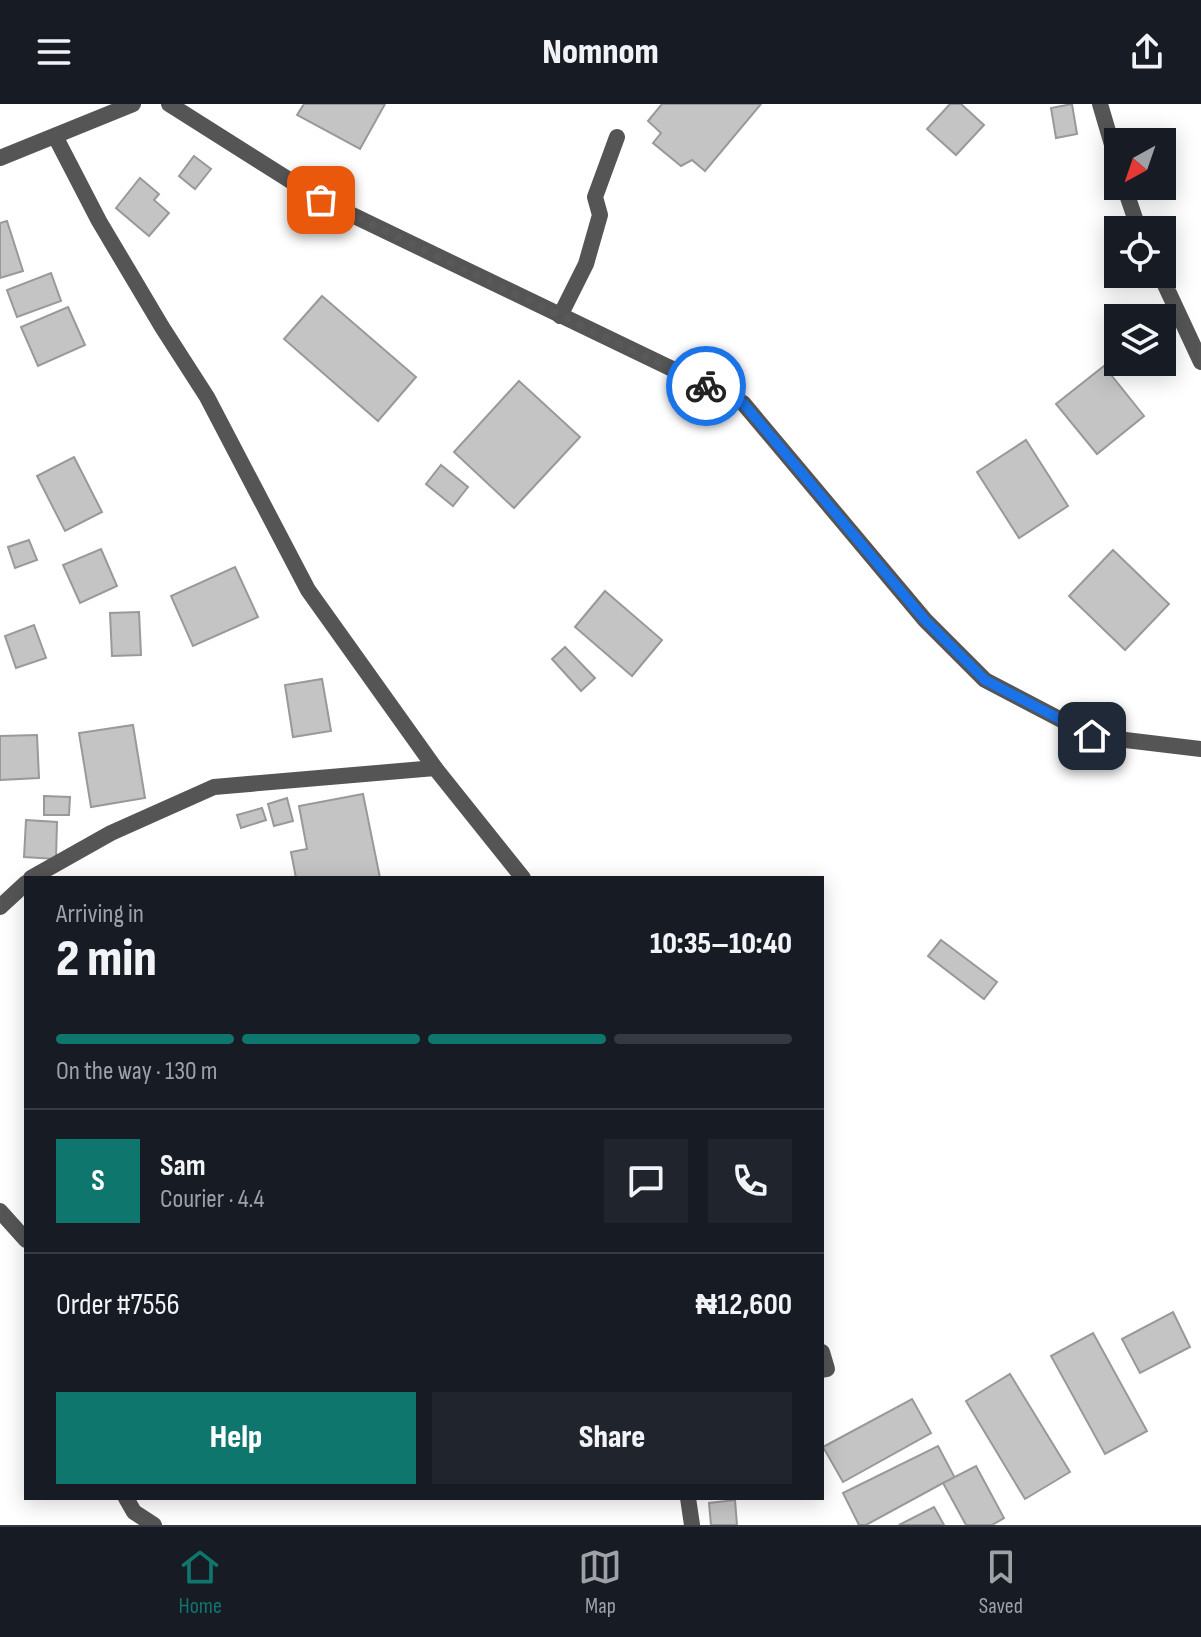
<!DOCTYPE html>
<html lang="en">
<head>
<meta charset="utf-8">
<style>
	:root { --surface:#171b24; --page:#20242c; --text:#f1f3f6; --muted:#9ea1a6; --line:#363941; --accent:#0f766e }
	body { margin:0; font-family:"Sofia Sans Condensed",sans-serif; background:var(--page); color:var(--text); height:100vh; display:flex; flex-direction:column; font-size:30px; white-space:nowrap }
	* { box-sizing:border-box; margin:0 }
	p { font-size:26px; color:var(--muted) }
	.icon { flex:none; width:44px; height:44px; fill:none; stroke:currentColor; stroke-width:2; stroke-linecap:round; stroke-linejoin:round }
	.map { position:relative; flex:1; overflow:hidden }
	.sheet { position:absolute; left:24px; top:772px; width:800px; height:624px; display:flex; flex-direction:column; background:var(--surface); border-radius:0px; box-shadow:0 4px 20px #0003 }
	.sheet>* { flex:none }
	.needle { width:52px; rotate:220deg }
	.buttons { position:absolute; left:1104px; top:24px; display:grid; gap:16px }
	.buttons a { display:grid; place-items:center; width:72px; height:72px; border-radius:0px; background:var(--surface); box-shadow:0 4px 20px #0003; font-size:40px }
	.pin { position:absolute; display:grid; place-items:center; width:68px; height:68px; color:#fff; margin:-34px; border-radius:16px; box-shadow:0 4px 12px #0006 }
	.courier { position:absolute; display:grid; place-items:center; width:80px; height:80px; margin:-40px; border:6px solid #1a73e8; border-radius:50%; background:#fff; color:#222; box-shadow:0 2px 10px #0007 }
	.summary em { font-style:normal; font-weight:800 }
	.summary div { display:flex; flex-direction:column-reverse }
	.summary { display:flex; align-items:center; justify-content:space-between; height:136px; padding:0 32px }
	h1 { font-size:52px; font-weight:800; line-height:60px }
	.bar { display:grid; grid-template-columns:repeat(4,1fr); gap:12px 8px; align-content:center; height:96px; padding:0 32px }
	.bar i { height:10px; border-radius:6px; background:var(--line) }
	.bar .active { background:var(--accent) }
	.bar p { grid-column:span 4 }
	.line { display:flex; align-items:center; gap:20px; padding:0 32px; border-top:2px solid var(--line) }
	.line div { flex:1 }
	.round { display:grid; place-items:center; flex:none; width:84px; height:84px; border-radius:0px; background:var(--page) }
	.primary-button { display:flex; gap:16px; margin-top:auto; padding:16px 32px }
	.primary-button a { flex:1; height:92px; border-radius:0px; background:var(--accent); color:#fff; font-size:32px; font-weight:800; line-height:92px; text-align:center }
	.primary-button a+a { background:var(--page); color:var(--text) }
	header { display:flex; justify-content:space-between; align-items:center; height:104px; padding:0 32px; background:var(--surface); font-size:36px; font-weight:800 }
	.tabs { display:flex; justify-content:space-around; align-items:center; height:112px; border-top:2px solid var(--line); background:var(--surface); font-size:22px; color:var(--muted) }
	.tabs a { display:grid; justify-items:center; gap:4px }
	.tabs .active { color:var(--accent) }
	.map>svg:first-child { display:block }
	.building { fill:#c4c4c4; stroke:#999; stroke-width:2 }
	.lines { fill:none; stroke-linecap:round; stroke-linejoin:round }
	.street { stroke:#555; stroke-width:16 }
	.done { stroke:#595959; stroke-width:8; stroke-dasharray:0 14.4 }
	.route { stroke:#1a73e8; stroke-width:10 }
</style>
</head>
<body>
<header><svg class="icon" aria-label="menu" viewBox="0 0 24 24"><path d="M4 6h16M4 12h16M4 18h16"/></svg>Nomnom<svg class="icon" aria-label="share" viewBox="0 0 24 24"><path d="M12 15V3M7 8l5-5 5 5M5 13v7h14v-7"/></svg></header>
<div class="map">
<svg width="1201" height="1421" viewBox="0 0 1201 1421">
	<rect width="100%" height="100%" fill="#fff"/>
	<g class="building">
		<path d="M304 0H385L360 45 297 11Z"/>
		<path d="M662 0H761L705 67 692 56 681 62 653 39 661 29 648 17Z"/>
		<path d="M950 0H961L984 21 956 51 927 25Z"/>
		<path d="M1072 0 1077 30 1056 34 1051 4Z"/>
		<path d="M194 52 211 65 195 85 179 72Z"/>
		<path d="M140 74 159 90 154 96 169 109 149 132 116 104Z"/>
		<path d="M7 117 23 167 0 174V119Z"/>
		<path d="M51 169 61 197 17 213 7 186Z"/>
		<path d="M322 192 416 273 378 317 284 235Z"/>
		<path d="M68 203 85 241 38 262 21 223Z"/>
		<path d="M1104 262 1144 312 1097 350 1056 300Z"/>
		<path d="M519 277 580 333 514 404 454 348Z"/>
		<path d="M1026 336 1068 402 1019 434 977 368Z"/>
		<path d="M74 353 102 408 65 427 37 372Z"/>
		<path d="M441 361 468 383 453 402 426 380Z"/>
		<path d="M29 436 37 456 15 464 8 443Z"/>
		<path d="M101 445 117 482 80 499 63 461Z"/>
		<path d="M1113 446 1169 500 1125 546 1069 492Z"/>
		<path d="M235 463 258 513 193 542 171 492Z"/>
		<path d="M605 487 662 536 632 572 575 523Z"/>
		<path d="M139 508 141 551 112 552 110 509Z"/>
		<path d="M34 521 46 554 16 564 5 532Z"/>
		<path d="M565 543 595 574 581 587 552 555Z"/>
		<path d="M322 575 331 627 293 633 285 581Z"/>
		<path d="M133 621 145 694 91 703 79 629Z"/>
		<path d="M37 631 39 674 0 676V632Z"/>
		<path d="M363 690 380 774H296L291 748 307 745 299 702Z"/>
		<path d="M44 692 70 693 69 711H44Z"/>
		<path d="M287 694 293 717 274 722 268 700Z"/>
		<path d="M262 704 266 716 241 724 237 711Z"/>
		<path d="M26 716 57 718 56 755 24 753Z"/>
		<path d="M941 836 997 878 984 895 928 852Z"/>
		<path d="M1173 1208 1190 1243 1140 1269 1122 1235Z"/>
		<path d="M1093 1229 1147 1327 1105 1350 1051 1252Z"/>
		<path d="M1010 1270 1070 1368 1025 1395 966 1297Z"/>
		<path d="M912 1295 931 1329 843 1378 823 1343Z"/>
		<path d="M938 1342 956 1376 943 1379 866 1421H859L843 1389Z"/>
		<path d="M976 1362 1004 1414 992 1421H966L943 1379Z"/>
		<path d="M735 1396 737 1421H711L709 1399Z"/>
		<path d="M934 1403 944 1421H899Z"/>
	</g>
	<g class="lines">
		<g class="street">
			<path d="M169 0 321 96 743 299 925 516 985 576 1092 632 1201 645"/>
			<path d="M1100 0 1118 61"/>
			<path d="M55 32 99 117 162 223 207 293 308 486 435 664 523 774"/>
			<path d="M0 54 133 0"/>
			<path d="M1124 82 1139 126"/>
			<path d="M1160 170 1201 258"/>
			<path d="M560 212 586 160 600 111 595 93 617 33"/>
			<path d="M31 774 111 729 214 683 435 664"/>
			<path d="M0 803 26 779"/>
			<path d="M0 1107 26 1136"/>
			<path d="M822 1248 827 1265 822 1266"/>
			<path d="M126 1394 134 1408 154 1421"/>
			<path d="M688 1394 692 1421"/>
		</g>
	</g>
	<g class="lines">
		<path class="done" d="M321 96 706 282"/>
		<path class="route" d="M706 282 743 299 925 516 985 576 1092 632"/>
	</g>
</svg>
<div class="buttons">
<a><svg class="needle" viewBox="-14 -14 28 28"><path d="M0-13l5 13h-10z" fill="#e53935"/><path d="M0 13l5-13h-10z" fill="#9ea1a6"/></svg></a>
<a><svg class="icon" aria-label="locate" viewBox="0 0 24 24"><circle cx="12" cy="12" r="6"/><path d="M12 2v4M12 18v4M2 12h4M18 12h4"/></svg></a>
<a><svg class="icon" aria-label="layers" viewBox="0 0 24 24"><path d="M12 4l9 5-9 5-9-5zM3 14l9 5 9-5"/></svg></a>
</div>
<div class="pin" style="left:321px;top:96px;background:#ea580c"><svg class="icon" aria-label="bag" viewBox="0 0 24 24"><path d="M5 8h14l-1 12H6zM9 8a3 3 0 0 1 6 0"/></svg></div>
<div class="pin" style="left:1092px;top:632px;background:#1f2937"><svg class="icon" aria-label="home" viewBox="0 0 24 24"><path d="M3 11l9-7 9 7M6 9v11h12V9"/></svg></div>
<div class="courier" style="left:706px;top:282px"><svg class="icon" aria-label="bike" viewBox="0 0 24 24"><circle cx="6" cy="16" r="4"/><circle cx="18" cy="16" r="4"/><path d="M6 16l4-8h5l3 8M10 8l3 8H6M13 5h3"/></svg></div>
<section class="sheet">
<div class="summary"><div><h1>2 min</h1><p>Arriving in</p></div><em>10:35–10:40</em></div>
<div class="bar"><i class="active"></i><i class="active"></i><i class="active"></i><i></i><p>On the way · 130 m</p></div>
<div class="line" style="height:144px"><b class="round" style="background:var(--accent);color:#fff">S</b><div><b>Sam</b><p>Courier · 4.4</p></div><a class="round"><svg class="icon" aria-label="chat" viewBox="0 0 24 24"><path d="M4 5h16v11H9l-5 4z"/></svg></a><a class="round"><svg class="icon" aria-label="phone" viewBox="0 0 24 24"><path d="M5 4h4l2 5-3 2q2 4 5 5l2-3 5 2v4C11 20 4 13 5 4z"/></svg></a></div>
<div class="line" style="height:104px"><div>Order #7556</div><b>₦12,600</b></div>
<div class="primary-button"><a>Help</a><a>Share</a></div>
</section>
</div>
<nav class="tabs">
<a class="active"><svg class="icon" aria-label="home" viewBox="0 0 24 24"><path d="M3 11l9-7 9 7M6 9v11h12V9"/></svg>Home</a>
<a><svg class="icon" aria-label="map" viewBox="0 0 24 24"><path d="M3 6l6-2 6 2 6-2v14l-6 2-6-2-6 2zM9 4v14M15 6v14"/></svg>Map</a>
<a><svg class="icon" aria-label="saved" viewBox="0 0 24 24"><path d="M7 4h10v16l-5-4-5 4z"/></svg>Saved</a>
</nav>
</body>
</html>
